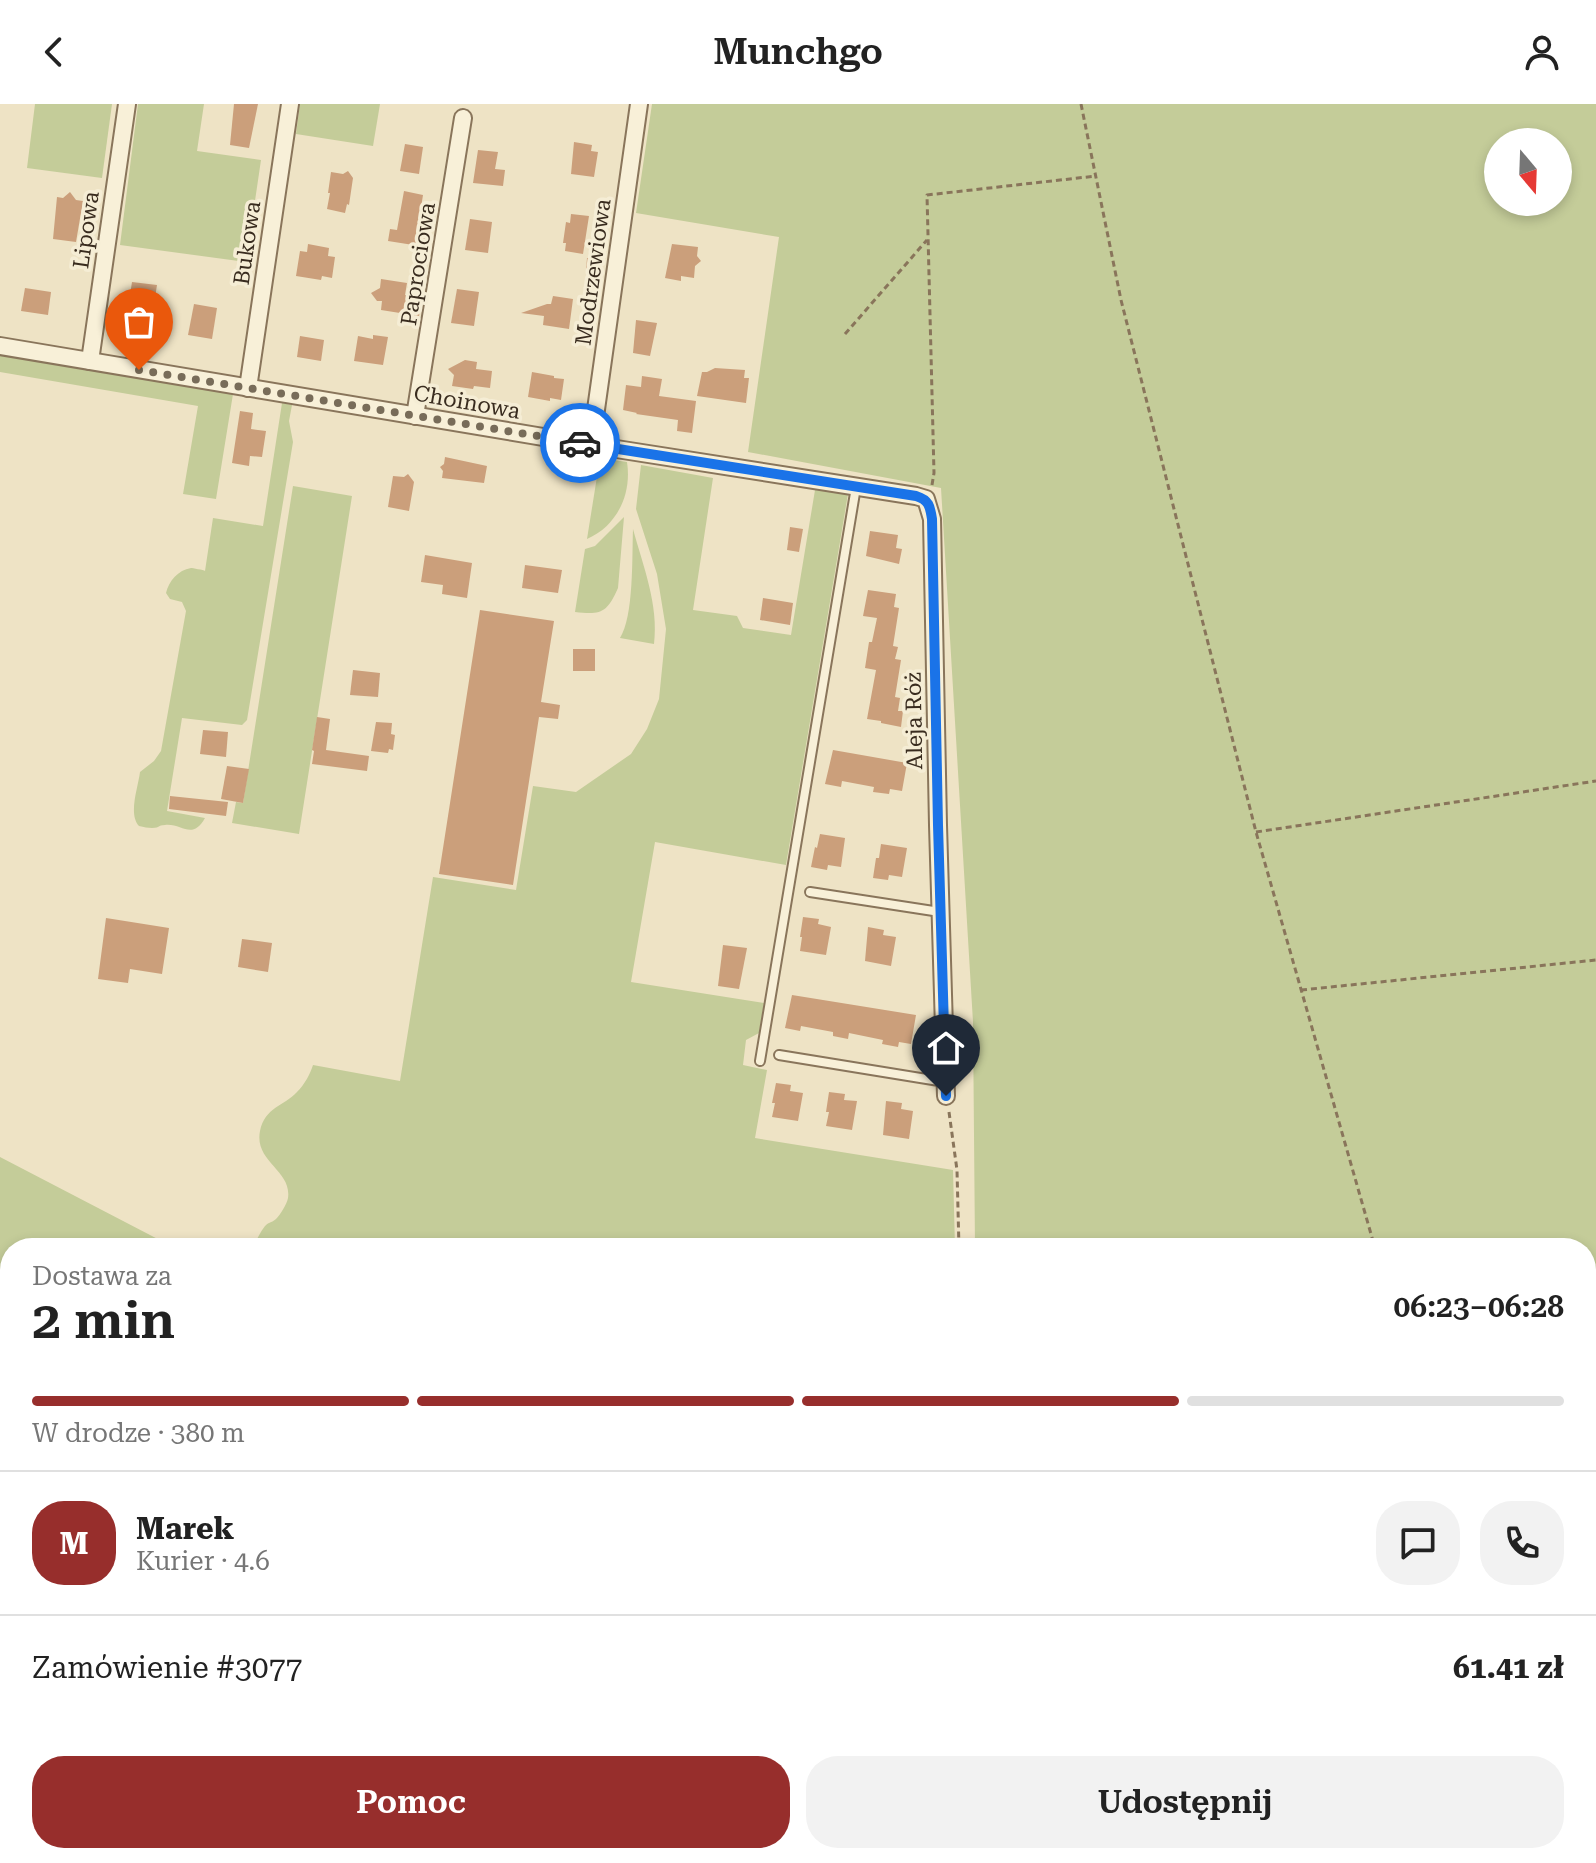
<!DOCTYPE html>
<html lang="pl">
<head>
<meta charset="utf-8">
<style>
	:root { --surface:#fff; --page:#f2f2f2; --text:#222; --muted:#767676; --line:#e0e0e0; --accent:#972e2c }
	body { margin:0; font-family:"Roboto Serif",serif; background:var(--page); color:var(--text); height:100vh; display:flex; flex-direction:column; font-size:30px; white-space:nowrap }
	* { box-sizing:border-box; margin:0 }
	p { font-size:26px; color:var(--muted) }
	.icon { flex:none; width:44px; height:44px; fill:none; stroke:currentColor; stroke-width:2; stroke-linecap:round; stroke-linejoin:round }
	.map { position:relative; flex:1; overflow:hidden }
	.side { position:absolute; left:0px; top:1134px; width:1596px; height:626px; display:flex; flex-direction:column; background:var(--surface); border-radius:32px 32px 0 0; box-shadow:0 4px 12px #0003 }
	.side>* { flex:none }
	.needle { width:52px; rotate:161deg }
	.controls { position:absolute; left:1484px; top:24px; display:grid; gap:16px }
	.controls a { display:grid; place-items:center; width:88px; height:88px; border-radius:50%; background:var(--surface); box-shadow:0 4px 12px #0003; font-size:40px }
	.pin { position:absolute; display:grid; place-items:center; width:68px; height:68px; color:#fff; margin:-82px -34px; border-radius:50% 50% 50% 0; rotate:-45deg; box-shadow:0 0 8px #0007 }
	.pin .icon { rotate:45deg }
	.courier { position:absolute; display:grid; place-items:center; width:80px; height:80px; margin:-40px; border:6px solid #1a73e8; border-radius:50%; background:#fff; color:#222; box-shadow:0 2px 10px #0007 }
	.headline em { font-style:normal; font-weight:600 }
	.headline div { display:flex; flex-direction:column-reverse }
	.headline { display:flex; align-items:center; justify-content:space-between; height:136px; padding:0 32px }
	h1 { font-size:52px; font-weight:600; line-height:60px }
	.bar { display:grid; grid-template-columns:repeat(4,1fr); gap:12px 8px; align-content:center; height:96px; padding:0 32px }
	.bar i { height:10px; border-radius:6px; background:var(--line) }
	.bar .current { background:var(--accent) }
	.bar p { grid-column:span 4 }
	.line { display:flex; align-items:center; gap:20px; padding:0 32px; border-top:2px solid var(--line) }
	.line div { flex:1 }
	.round { display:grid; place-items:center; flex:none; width:84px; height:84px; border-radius:32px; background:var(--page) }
	.primary-button { display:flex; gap:16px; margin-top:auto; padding:16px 32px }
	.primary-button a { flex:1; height:92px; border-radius:32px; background:var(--accent); color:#fff; font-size:32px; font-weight:600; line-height:92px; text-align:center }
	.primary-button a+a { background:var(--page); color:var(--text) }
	header { display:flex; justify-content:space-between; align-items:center; height:104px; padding:0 32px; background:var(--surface); font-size:36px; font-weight:600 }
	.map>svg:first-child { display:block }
	.farmland { fill:#e3ddb2 }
	.green { fill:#c4cc99; fill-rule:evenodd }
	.building { fill:#cb9f7b }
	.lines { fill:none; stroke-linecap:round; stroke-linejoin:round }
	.lane-casing { stroke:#89755b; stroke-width:12 }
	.street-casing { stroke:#89755b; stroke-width:20 }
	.path { stroke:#89755b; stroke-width:3; stroke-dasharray:6 4; stroke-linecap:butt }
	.lane { stroke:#f8f0d8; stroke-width:8 }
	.street { stroke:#f8f0d8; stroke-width:16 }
	.done { stroke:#786c59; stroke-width:8; stroke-dasharray:0 14.4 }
	.route { stroke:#1a73e8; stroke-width:10 }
	.labels { text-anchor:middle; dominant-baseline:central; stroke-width:7; stroke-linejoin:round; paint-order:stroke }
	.street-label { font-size:22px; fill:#392c1f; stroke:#f5edd5 }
</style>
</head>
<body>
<header><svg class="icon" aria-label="back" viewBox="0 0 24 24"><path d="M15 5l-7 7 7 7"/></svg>Munchgo<svg class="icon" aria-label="person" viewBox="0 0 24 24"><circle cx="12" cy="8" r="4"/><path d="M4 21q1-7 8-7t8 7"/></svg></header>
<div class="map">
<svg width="1596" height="1759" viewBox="0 0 1596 1759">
	<rect width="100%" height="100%" fill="#eee3c5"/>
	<path class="farmland" d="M344 1750H848L847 1759H341Z"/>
	<g class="green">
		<path d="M35 0H112L102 74 27 64Z"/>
		<path d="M138 0H204L197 47 261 56 246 158 120 141Z"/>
		<path d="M300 0H380L373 42 296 30Z"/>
		<path d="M652 0H1596V1759H992V1750H1586V1144H975L973 918 941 384 748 348 779 133 636 109ZM1498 38H1558V98H1498Z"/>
		<path d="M0 250 233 290 216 395 183 390 198 302 0 268Z"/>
		<path d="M282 299 292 301 289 317 293 338 247 616 242 621 182 614 167 707 205 714C192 737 182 719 165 721 157 721 161 724 152 724 148 724 144 723 139 722 128 710 138 684 140 668L154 657 161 647 186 507 182 498 170 495 166 489C169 477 178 466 191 464 192 464 204 466 205 467L213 414 263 422Z"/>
		<path d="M600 354 627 358C632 390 617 422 587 435Z"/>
		<path d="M641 361 713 374 693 506 737 512 743 524 791 531 815 386 848 390 786 761 655 738 631 878 764 899 759 929 746 936 743 961 767 966 755 1034 953 1066 955 1144H253C256 1137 260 1128 265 1122 270 1117 270 1120 276 1115 280 1111 287 1100 288 1094 292 1066 254 1058 260 1027 265 1003 284 1002 297 988 305 980 310 970 313 961L400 977 433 773 516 786 533 682 576 688 631 650 647 625 659 595 666 525 657 470 636 405Z"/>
		<path d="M293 382 352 392 299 730 232 719 236 698 243 699Z"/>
		<path d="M624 413 618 484C607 509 601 511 575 508L585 445 595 442Z"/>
		<path d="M633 425C643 462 659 501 654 540L620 534C634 513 632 451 633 425Z"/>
		<path d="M0 1053 175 1144H10V1367L0 1364Z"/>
		<path d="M0 1712 10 1716V1750H81L100 1759H0Z"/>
		<path d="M848 1750H968V1759H847Z"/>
	</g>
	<g class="building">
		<path d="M234 0H258L249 44 230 41Z"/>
		<path d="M574 38 592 41 591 47 598 48 594 73 571 70Z"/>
		<path d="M405 40 423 43 419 70 400 67Z"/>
		<path d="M478 46 498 48 495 65 505 66 503 82 473 79Z"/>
		<path d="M348 67 353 74 349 101 347 100 345 109 327 105 330 89H328L331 68 343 70Z"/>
		<path d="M404 87 423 91 417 129 428 131 426 143 388 137 390 125 397 126Z"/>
		<path d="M70 88 76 96 83 97 76 138 53 135 57 93 63 94Z"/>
		<path d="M571 110 589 112 583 150 565 147 566 139H563L566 118 570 119Z"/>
		<path d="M470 115 492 118 488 149 465 146Z"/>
		<path d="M308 140 329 144 328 152 335 153 332 174 322 172 321 176 296 172 300 147 307 148Z"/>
		<path d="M672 140 698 143 697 152 701 157 695 162 694 174 681 172V177L665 174Z"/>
		<path d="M587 154 600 155 598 168 586 167Z"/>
		<path d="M381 175 407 179 405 191 422 194 419 212 381 206 382 197H377L371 189 380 184Z"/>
		<path d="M132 178 157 181 154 200 159 201 156 221 149 220 146 237 122 233 125 196 129 197Z"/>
		<path d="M25 184 51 188 48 211 21 207Z"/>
		<path d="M457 185 479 188 474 222 451 219Z"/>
		<path d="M553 192 573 195 569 225 543 221 544 212 521 209 547 200H551Z"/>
		<path d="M194 200 217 204 212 235 188 231Z"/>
		<path d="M636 216 657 219 650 252 633 249Z"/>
		<path d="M373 231 388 233 383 261 354 257 358 232 373 235Z"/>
		<path d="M300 232 324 236 321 257 297 253Z"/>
		<path d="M465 256 477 258 476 265 492 267 490 284 474 282 473 285 452 282 454 271 448 265Z"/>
		<path d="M715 264 745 266 744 274H749L746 299 697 292 702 268H707Z"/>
		<path d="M532 268 554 272V274L564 275 561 296 550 294V297L528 293Z"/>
		<path d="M642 272 662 275 659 292 696 297 692 329 677 327 678 316 636 310 637 309 623 306 626 281 641 283Z"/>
		<path d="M240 307 253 309 251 325 266 327 262 353 250 352 249 362 232 359Z"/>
		<path d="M445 353 487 362 484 379 442 374 443 367 440 363 444 360Z"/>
		<path d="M408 370 414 378 409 407 388 403 393 372 404 373Z"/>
		<path d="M790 423 803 425 799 448 787 446Z"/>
		<path d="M870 427 898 431 896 444 902 445 899 460 866 452Z"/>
		<path d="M425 451 472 459 467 494 442 490 443 481 421 478Z"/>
		<path d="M525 461 562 466 558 489 522 484Z"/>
		<path d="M868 486 896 490 894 503 899 504 893 542 898 543 895 555 901 556 895 593 900 594 898 607H903L901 623 881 619V617L867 615 876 566 865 564 869 538H872L877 514 863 512Z"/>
		<path d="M763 494 793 499 790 521 760 516Z"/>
		<path d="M480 506 554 517 541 598 560 601 558 615 539 613 513 781 439 770Z"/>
		<rect x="573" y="545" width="22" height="22"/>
		<path d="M353 566 380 569 378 593 350 591Z"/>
		<path d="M317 613 330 615 326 646 369 652 367 667 312 660 314 647 312 646Z"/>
		<path d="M376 618 392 619 391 630 395 631 393 646 389 645 388 649 371 647Z"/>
		<path d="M203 626 228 628 226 653 200 650Z"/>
		<path d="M833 646 907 659 902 687 890 685 889 690 873 688 874 683 842 677 841 683 825 680Z"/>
		<path d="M227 662 249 665 243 699 221 695Z"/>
		<path d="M170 692 228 698 226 712 169 705Z"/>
		<path d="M820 730 845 734 841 763 828 761 827 766 811 763 815 743 817 744Z"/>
		<path d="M881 740 907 744 902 773 889 771 888 776 873 774 876 754H879Z"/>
		<path d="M803 813 819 815 818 820 831 823 826 851 800 847 802 833H800Z"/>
		<path d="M106 814 169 824 162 870 130 865 128 879 98 875Z"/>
		<path d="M868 823 884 826 883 831 896 833 891 862 865 857Z"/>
		<path d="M242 835 272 839 268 868 238 863Z"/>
		<path d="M723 841 747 844 739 885 718 882Z"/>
		<path d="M792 891 916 911 911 940 899 938 898 943 882 940 883 936 849 929 848 935 833 932V928L801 922 800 927 785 924Z"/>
		<path d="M776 979 791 981 790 987 803 989 798 1017 772 1013 775 999H772Z"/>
		<path d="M829 988 845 990 844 996 857 997 852 1026 826 1022 829 1008H826Z"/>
		<path d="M886 997 902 999 901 1005 913 1007 909 1035 883 1031Z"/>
	</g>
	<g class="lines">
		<g class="lane-casing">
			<g id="lane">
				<path d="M810 788 940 808"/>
				<path d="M779 951 945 978"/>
				<path d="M760 957 856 383"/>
			</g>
		</g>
		<g class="street-casing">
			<g id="street">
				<path d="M0 242 591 341 916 392 926 395 932 415 938 721 946 992"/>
				<path d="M90 257 127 0"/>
				<path d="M248 284 290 0"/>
				<path d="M415 312 463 14"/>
				<path d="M591 341 639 0"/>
				<path d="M0 1703 10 1708"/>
				<path d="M99 1750 119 1759"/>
			</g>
		</g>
		<g class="path">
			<path d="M1081 0 1121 196 1256 728 1375 1144"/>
			<path d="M845 230 927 136"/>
			<path d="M932 381 934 369 927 91 1096 72"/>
			<path d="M1256 728 1596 677"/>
			<path d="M1301 886 1596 856"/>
			<path d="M949 1008 957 1066 959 1144"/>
			<path d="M1586 1745 1596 1744"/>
			<path d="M977 1750V1759"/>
			<path d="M1037 1750 1068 1759"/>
			<path d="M1547 1750 1548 1759"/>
			<path d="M977 1752 1000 1750"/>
		</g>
		<use href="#lane" class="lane"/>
		<use href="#street" class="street"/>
	</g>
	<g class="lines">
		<path class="done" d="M139 266 580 339"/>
		<path class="route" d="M580 339 916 392C929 396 930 402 932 415L938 721 946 992"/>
	</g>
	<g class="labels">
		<g class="street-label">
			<text transform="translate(86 126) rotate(-82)">Lipowa</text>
			<text transform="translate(247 139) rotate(-82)">Bukowa</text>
			<text transform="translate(418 160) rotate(-81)">Paprociowa</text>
			<text transform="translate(593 168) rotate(-82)">Modrzewiowa</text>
			<text transform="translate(467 298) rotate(10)">Choinowa</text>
			<text transform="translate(914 617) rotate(-91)">Aleja Róż</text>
		</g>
	</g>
</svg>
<div class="controls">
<a><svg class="needle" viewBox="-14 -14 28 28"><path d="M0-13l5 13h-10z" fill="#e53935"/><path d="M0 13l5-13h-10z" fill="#767676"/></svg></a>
</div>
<div class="pin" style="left:139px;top:266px;background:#ea580c"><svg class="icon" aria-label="bag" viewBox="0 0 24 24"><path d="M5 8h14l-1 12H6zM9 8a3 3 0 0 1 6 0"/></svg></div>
<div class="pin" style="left:946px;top:992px;background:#1f2937"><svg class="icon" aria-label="home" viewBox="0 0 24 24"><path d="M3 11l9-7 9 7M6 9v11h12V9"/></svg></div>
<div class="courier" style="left:580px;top:339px"><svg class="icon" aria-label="car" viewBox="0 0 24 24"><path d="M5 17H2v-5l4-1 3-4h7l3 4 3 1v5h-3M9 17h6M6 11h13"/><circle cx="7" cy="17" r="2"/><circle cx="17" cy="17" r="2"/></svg></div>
<section class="side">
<div class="headline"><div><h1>2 min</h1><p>Dostawa za</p></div><em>06:23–06:28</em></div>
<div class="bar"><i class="current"></i><i class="current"></i><i class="current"></i><i></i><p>W drodze · 380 m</p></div>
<div class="line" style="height:144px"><b class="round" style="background:var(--accent);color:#fff">M</b><div><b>Marek</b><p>Kurier · 4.6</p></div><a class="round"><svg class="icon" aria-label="chat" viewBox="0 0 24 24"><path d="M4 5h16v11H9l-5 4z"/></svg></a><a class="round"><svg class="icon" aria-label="phone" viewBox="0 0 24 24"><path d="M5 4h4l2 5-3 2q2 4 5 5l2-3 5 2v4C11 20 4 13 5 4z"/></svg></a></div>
<div class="line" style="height:104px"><div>Zamówienie #3077</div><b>61.41 zł</b></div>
<div class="primary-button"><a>Pomoc</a><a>Udostępnij</a></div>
</section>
</div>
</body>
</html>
